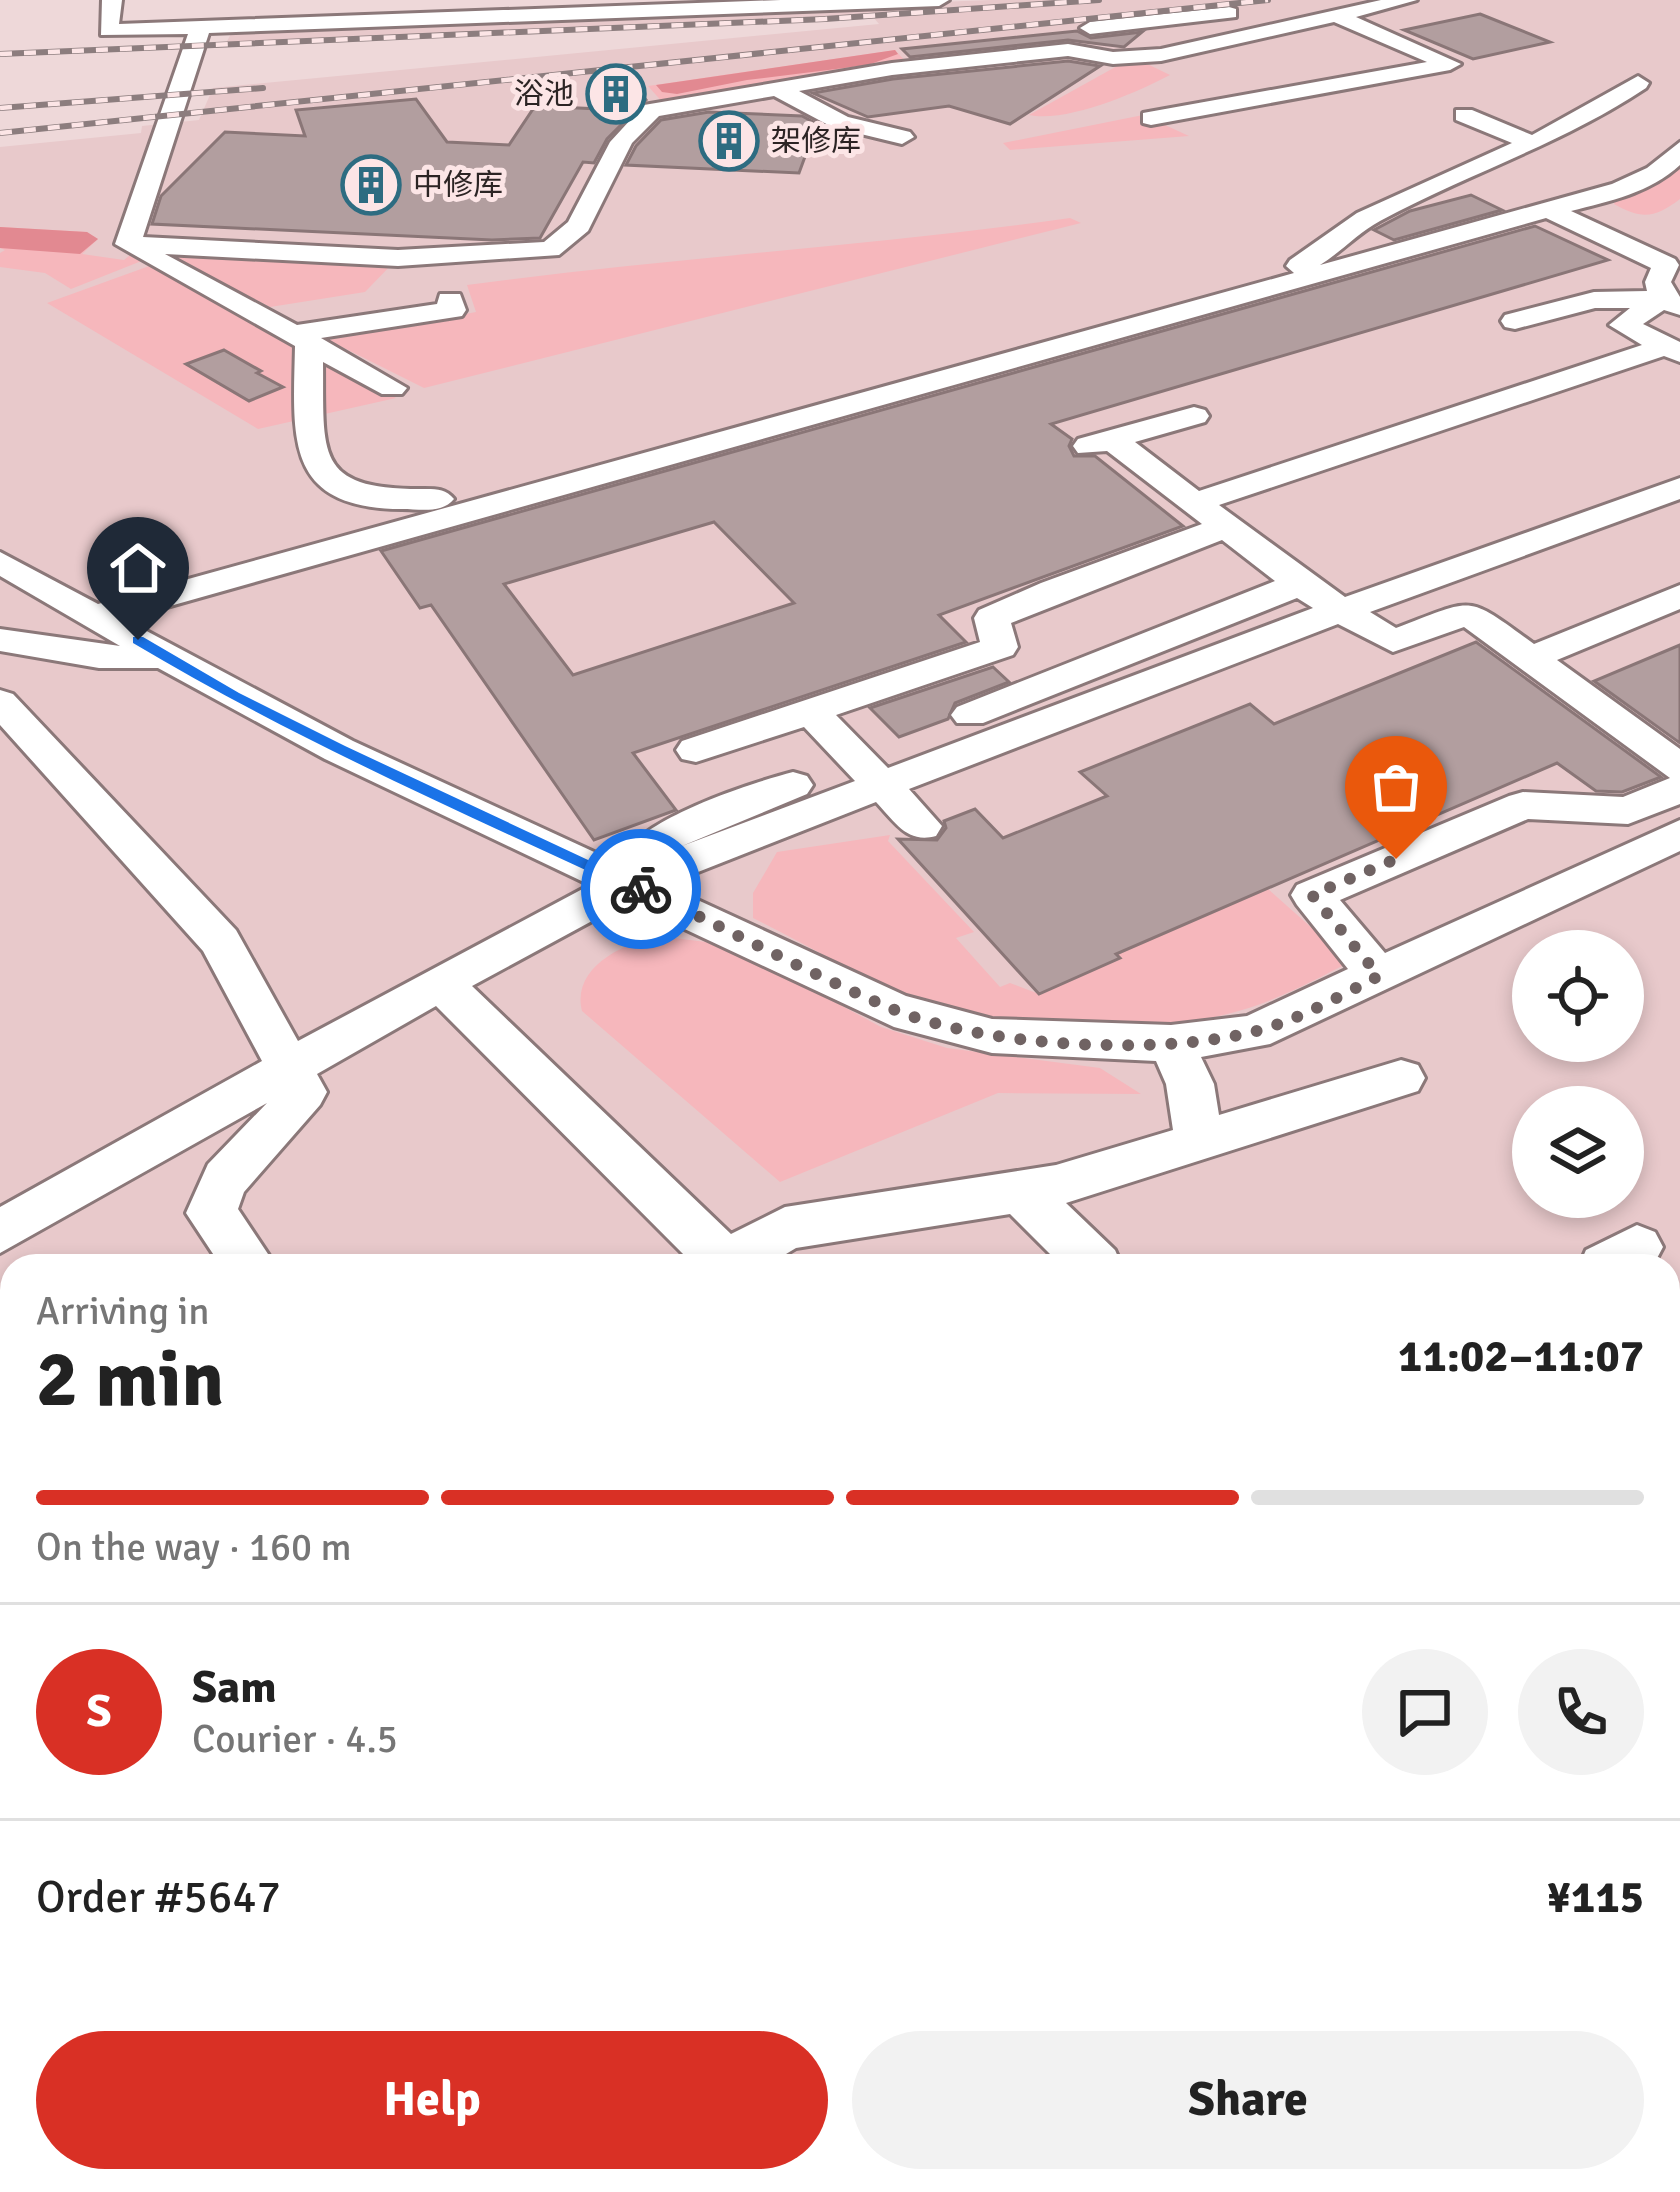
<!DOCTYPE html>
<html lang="en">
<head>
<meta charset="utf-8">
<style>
	:root { --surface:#fff; --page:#f2f2f2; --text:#222; --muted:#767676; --line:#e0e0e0; --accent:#d93025 }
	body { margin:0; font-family:Signika,"Noto Sans SC",sans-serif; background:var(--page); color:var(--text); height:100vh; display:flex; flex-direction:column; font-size:45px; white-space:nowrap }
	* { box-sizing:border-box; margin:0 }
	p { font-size:39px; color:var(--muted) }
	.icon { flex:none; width:66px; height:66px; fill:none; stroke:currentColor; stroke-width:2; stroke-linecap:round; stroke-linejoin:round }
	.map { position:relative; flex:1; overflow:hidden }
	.sheet { position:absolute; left:0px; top:1254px; width:1680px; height:939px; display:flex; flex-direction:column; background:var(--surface); border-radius:36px 36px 0 0; box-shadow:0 6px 18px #0003 }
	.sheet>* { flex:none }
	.fabs { position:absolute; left:1512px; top:930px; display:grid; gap:24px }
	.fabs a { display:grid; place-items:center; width:132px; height:132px; border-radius:50%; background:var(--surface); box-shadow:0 6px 18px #0003; font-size:60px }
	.pin { position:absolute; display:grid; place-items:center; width:102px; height:102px; color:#fff; margin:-123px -51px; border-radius:50% 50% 50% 0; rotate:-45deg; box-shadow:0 0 12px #0007 }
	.pin .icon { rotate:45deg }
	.courier { position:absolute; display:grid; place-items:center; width:120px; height:120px; margin:-60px; border:9px solid #1a73e8; border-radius:50%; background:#fff; color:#222; box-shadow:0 3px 15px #0007 }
	.overview em { font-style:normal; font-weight:800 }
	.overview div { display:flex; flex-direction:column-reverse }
	.overview { display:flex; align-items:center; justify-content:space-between; height:204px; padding:0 36px }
	h1 { font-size:78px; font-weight:800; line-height:90px }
	.bar { display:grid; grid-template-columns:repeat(4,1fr); gap:18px 12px; align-content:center; height:144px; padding:0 36px }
	.bar i { height:15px; border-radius:9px; background:var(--line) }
	.bar .current { background:var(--accent) }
	.bar p { grid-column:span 4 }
	.line { display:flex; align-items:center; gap:30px; padding:0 36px; border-top:3px solid var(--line) }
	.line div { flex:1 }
	.round { display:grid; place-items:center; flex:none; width:126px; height:126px; border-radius:63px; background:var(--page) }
	.action { display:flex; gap:24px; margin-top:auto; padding:24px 36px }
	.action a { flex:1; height:138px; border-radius:72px; background:var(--accent); color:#fff; font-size:48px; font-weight:800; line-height:138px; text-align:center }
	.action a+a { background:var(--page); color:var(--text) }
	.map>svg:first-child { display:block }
	.built { fill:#e8c9cb; fill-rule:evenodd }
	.green { fill:#f6b7bc }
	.forest { fill:#e28991 }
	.building { fill:#b29e9f; stroke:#8a7677; stroke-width:3; fill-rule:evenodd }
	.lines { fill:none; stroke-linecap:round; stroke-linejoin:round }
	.minor-casing { stroke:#8b7879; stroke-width:6 }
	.major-casing { stroke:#fff; stroke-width:6 }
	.minor { fill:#fff; fill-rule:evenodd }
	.major { fill:#f8a9b3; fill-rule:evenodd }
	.rail-casing { stroke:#8c7d7e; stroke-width:6 }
	.rail { stroke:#fce5e6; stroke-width:4.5; stroke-dasharray:12; stroke-linecap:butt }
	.route { fill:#1a73e8 }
	.done { stroke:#706363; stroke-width:12; stroke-dasharray:0 21.6 }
	.labels { text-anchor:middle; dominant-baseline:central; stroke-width:10; stroke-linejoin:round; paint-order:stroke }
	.far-poi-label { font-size:30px; fill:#2c2424; stroke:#fce5e6; text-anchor:start }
</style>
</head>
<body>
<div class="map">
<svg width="1680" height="2192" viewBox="0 0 1680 2192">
	<rect width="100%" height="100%" fill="#eed8d9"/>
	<path class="built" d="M992 0H1680V2192H550L544 2181H1668V1266H12V1326L0 1307V147L141 133 142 126 199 120 213 88 879 24 874 18 225 45 234 28ZM1533 951H1623V1041H1533ZM1533 1107H1623V1197H1533Z"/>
	<g class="green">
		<path d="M895 50 908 64 664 104 648 86Z"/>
		<path d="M1137 59 1170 75C1136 93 1066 123 1029 115L1128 60Z"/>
		<path d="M1143 115 1189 136 1010 150 1003 143Z"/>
		<path d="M1680 163V199C1655 218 1642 220 1614 204L1616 197Z"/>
		<path d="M1070 218 1081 223 424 388 328 340 476 312 467 285C668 258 870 246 1070 218Z"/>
		<path d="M0 227 87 232 98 239 82 254 124 260 134 252 144 260 71 289 45 273 0 267V253L5 250 0 248Z"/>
		<path d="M175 248 395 261 365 292 270 307 170 257Z"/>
		<path d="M152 265 396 398 258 429 47 303Z"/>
		<path d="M890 835 888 841 974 932 956 938 1000 987 1010 983 1039 994 1116 954 1267 888 1350 962C1315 980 1279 999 1242 1010 1149 1038 1008 1031 917 998 861 978 806 944 753 918V893L777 852Z"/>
		<path d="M658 936 730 945 881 1027 947 1048 1100 1068 1141 1094 998 1093 780 1182 582 1011C571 968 623 943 658 936Z"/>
	</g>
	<g class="forest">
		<path d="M895 50 898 54 868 65 747 80 677 94 662 92 656 85Z"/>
		<path d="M0 227 87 232 98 239 80 254 0 248Z"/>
	</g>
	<g class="building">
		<path d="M1480 14 1550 42 1473 59 1404 30Z"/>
		<path d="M1077 31 1091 38 1142 32 1124 47 1068 40 910 57 902 49Z"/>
		<path d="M1068 61 1100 66 1010 124 949 106 868 117 813 93 893 79Z"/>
		<path d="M635 86 646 100 607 139 594 163 583 162 540 238 492 240 152 224 161 196 225 132 305 136 296 110 416 99 447 142 509 145 535 106 601 109 588 92Z"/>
		<path d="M709 112 802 116 817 124 799 173 626 165 636 146 661 120Z"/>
		<path d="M1471 195 1502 210 1394 240 1374 230 1410 211Z"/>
		<path d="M1535 226 1608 260 1051 424 1072 439 1069 446 1074 456H1095L1183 526 939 615 966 642 633 753 676 810 594 840 431 605 420 608 381 551ZM714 522 794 603 573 675 504 584Z"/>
		<path d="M224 350 261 371 257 373 283 387 249 401 186 364Z"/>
		<path d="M1476 642 1661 777 1622 792 1596 791 1557 763 1116 954 1120 958 1039 994 898 839 937 840 946 828 944 821 975 809 1003 838 1107 796 1080 772 1250 704 1274 724Z"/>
		<path d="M1680 645V743L1594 681Z"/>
		<path d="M993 667 1009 682 955 703 948 719 899 737 870 708Z"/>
	</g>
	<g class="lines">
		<g class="minor-casing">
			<g id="minor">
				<path d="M102 0H122L119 24 781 0H949L939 6 209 33 143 237 398 250 544 242 568 222 610 142 644 105 892 63 1068 44 1113 52 1161 49 1381 0H1417L1356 17 1461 64 1450 70 1151 125 1143 123V113L1427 62 1334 22 1161 61 1113 64 1068 56 892 75 799 91 848 117 910 132 914 137 902 144 832 127 774 96 659 116 632 143 588 231 559 255 398 266 165 254 297 325 437 304 440 294H460L466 310 462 316 321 338 407 388 402 394H382L323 362C324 453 314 489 420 489 435 489 445 488 454 499 442 514 420 509 402 509 284 508 293 439 295 346L115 244 188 34 101 35Z"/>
				<path d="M1229 7 1236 9V17L1090 34 1080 28 1090 22Z"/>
				<path d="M1638 76 1649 83 1646 88C1562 144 1469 173 1380 221 1358 233 1341 252 1320 265L1612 184 1647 168 1680 142V165C1650 193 1610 201 1571 211L1675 259 1679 265 1671 282 1680 297V315L1664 310 1643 324 1680 342V362L1664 356 1219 505 1345 597 1680 478V499L1370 612 1396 628C1476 598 1464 593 1534 644L1680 585V609L1557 660 1680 749V804L1628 824 1528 819 1340 900 1385 953 1680 820V851L1270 1044 1201 1057 1214 1084 1219 1115 1401 1060 1418 1065 1425 1078 1418 1091 1066 1203 1115 1250 1122 1266H1062L1010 1214 796 1248 766 1266H695L436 1006 317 1074 327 1092 320 1105 244 1192 238 1209 276 1266H221L186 1213 208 1164 267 1103 0 1253V1207L262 1061 203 951 0 725V690L13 694 236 930 298 1041 590 885 325 759 158 668H99L0 651V629L120 646 0 576V552L98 604 1294 273 1286 266 1290 260 1357 213 1512 143 1456 120V110H1472L1532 135ZM1546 218 1651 268 1645 282 1647 291 1594 292 1505 315 1501 321 1505 327 1515 329 1595 308H1630L1609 325 1642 345 1199 491 1135 442 1205 422 1209 416 1205 410 1194 407 1078 439 1073 446 1078 453 1107 451 1202 524 1041 583 979 610 974 618 980 642 682 741 676 750 682 759 696 762 804 727 855 781 682 846 807 794 813 785 807 776 793 772C748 784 635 820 618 863L353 741 124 619ZM1222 540 1275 581 957 707 951 715 957 723H983L1297 598 1313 608 888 768 836 715 1013 655 1018 647 1011 623ZM1338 624 1393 652 1464 627 1670 778 1623 797 1523 792 1509 796 1297 885 1291 895 1297 905 1348 969 1247 1016 1171 1025 992 1019 906 996 665 885 876 802C895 822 907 844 936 836L942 826 909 789ZM627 902 894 1027 992 1053 1156 1061 1166 1084 1173 1130 1056 1165 785 1207 731 1234 472 986Z"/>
				<path d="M1637 1225 1655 1232 1663 1247 1655 1262 1579 1266 1586 1250Z"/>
				<path d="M1668 2162 1680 2192H1599L1595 2181H1668Z"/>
				<path d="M894 2181H974L978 2192H898Z"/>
				<path d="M1170 2181H1252L1256 2192H1174Z"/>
			</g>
		</g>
		<g class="major-casing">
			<g id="major">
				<path d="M0 1448 12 1453V1539L0 1534Z"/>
				<path d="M0 1566 12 1571V1665L0 1660Z"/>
				<path d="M272 2181H456L461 2192H277Z"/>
			</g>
		</g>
		<use href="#minor" class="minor"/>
		<use href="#major" class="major"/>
		<g class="rail-casing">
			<g id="rail">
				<path d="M0 54 825 19 1099 0"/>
				<path d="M0 108 263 88"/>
				<path d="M0 133 1268 0"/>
			</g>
		</g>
		<use href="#rail" class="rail"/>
	</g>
	<path class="route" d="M133 637H143L239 693 345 746 650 889 635 893C465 814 294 739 133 643Z"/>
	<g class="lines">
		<path class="done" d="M641 889C724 927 806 972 890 1008 981 1047 1157 1056 1253 1032 1297 1021 1339 996 1379 976L1312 895 1396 859"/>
	</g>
	<defs>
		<g id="building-ring" transform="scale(3)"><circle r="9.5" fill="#fce5e6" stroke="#2d6c81" stroke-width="1.5"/><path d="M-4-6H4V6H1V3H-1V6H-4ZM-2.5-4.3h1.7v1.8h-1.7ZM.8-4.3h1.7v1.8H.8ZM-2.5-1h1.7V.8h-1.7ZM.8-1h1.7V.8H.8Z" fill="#2d6c81"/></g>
	</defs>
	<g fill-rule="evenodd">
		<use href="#building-ring" x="616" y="94"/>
		<use href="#building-ring" x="729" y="141"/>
		<use href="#building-ring" x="371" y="185"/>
	</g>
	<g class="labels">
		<g class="far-poi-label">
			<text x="574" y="94" text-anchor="end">浴池</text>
			<text x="771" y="141">架修库</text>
			<text x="413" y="185">中修库</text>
		</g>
	</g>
</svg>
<div class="fabs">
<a><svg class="icon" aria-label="locate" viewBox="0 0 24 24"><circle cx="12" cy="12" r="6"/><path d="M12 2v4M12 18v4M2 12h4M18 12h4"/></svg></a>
<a><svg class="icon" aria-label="layers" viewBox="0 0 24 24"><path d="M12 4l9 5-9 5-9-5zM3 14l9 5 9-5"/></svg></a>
</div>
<div class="pin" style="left:1396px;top:859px;background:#ea580c"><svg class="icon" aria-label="bag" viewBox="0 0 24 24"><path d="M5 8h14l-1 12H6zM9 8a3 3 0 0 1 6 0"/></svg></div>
<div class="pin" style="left:138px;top:640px;background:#1f2937"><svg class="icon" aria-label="home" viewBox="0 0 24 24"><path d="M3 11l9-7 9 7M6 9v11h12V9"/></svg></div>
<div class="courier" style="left:641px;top:889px"><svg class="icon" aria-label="bike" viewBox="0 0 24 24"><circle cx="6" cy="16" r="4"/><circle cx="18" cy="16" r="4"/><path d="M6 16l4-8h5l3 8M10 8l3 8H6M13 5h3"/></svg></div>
<section class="sheet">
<div class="overview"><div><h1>2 min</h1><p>Arriving in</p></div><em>11:02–11:07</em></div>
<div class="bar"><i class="current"></i><i class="current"></i><i class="current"></i><i></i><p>On the way · 160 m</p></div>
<div class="line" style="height:216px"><b class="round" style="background:var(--accent);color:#fff">S</b><div><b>Sam</b><p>Courier · 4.5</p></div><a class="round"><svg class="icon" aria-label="chat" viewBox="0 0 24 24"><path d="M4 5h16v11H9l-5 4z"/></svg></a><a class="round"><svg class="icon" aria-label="phone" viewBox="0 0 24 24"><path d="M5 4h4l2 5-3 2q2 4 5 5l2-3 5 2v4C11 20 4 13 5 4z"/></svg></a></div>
<div class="line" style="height:156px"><div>Order #5647</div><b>¥115</b></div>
<div class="action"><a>Help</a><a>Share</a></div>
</section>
</div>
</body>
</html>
